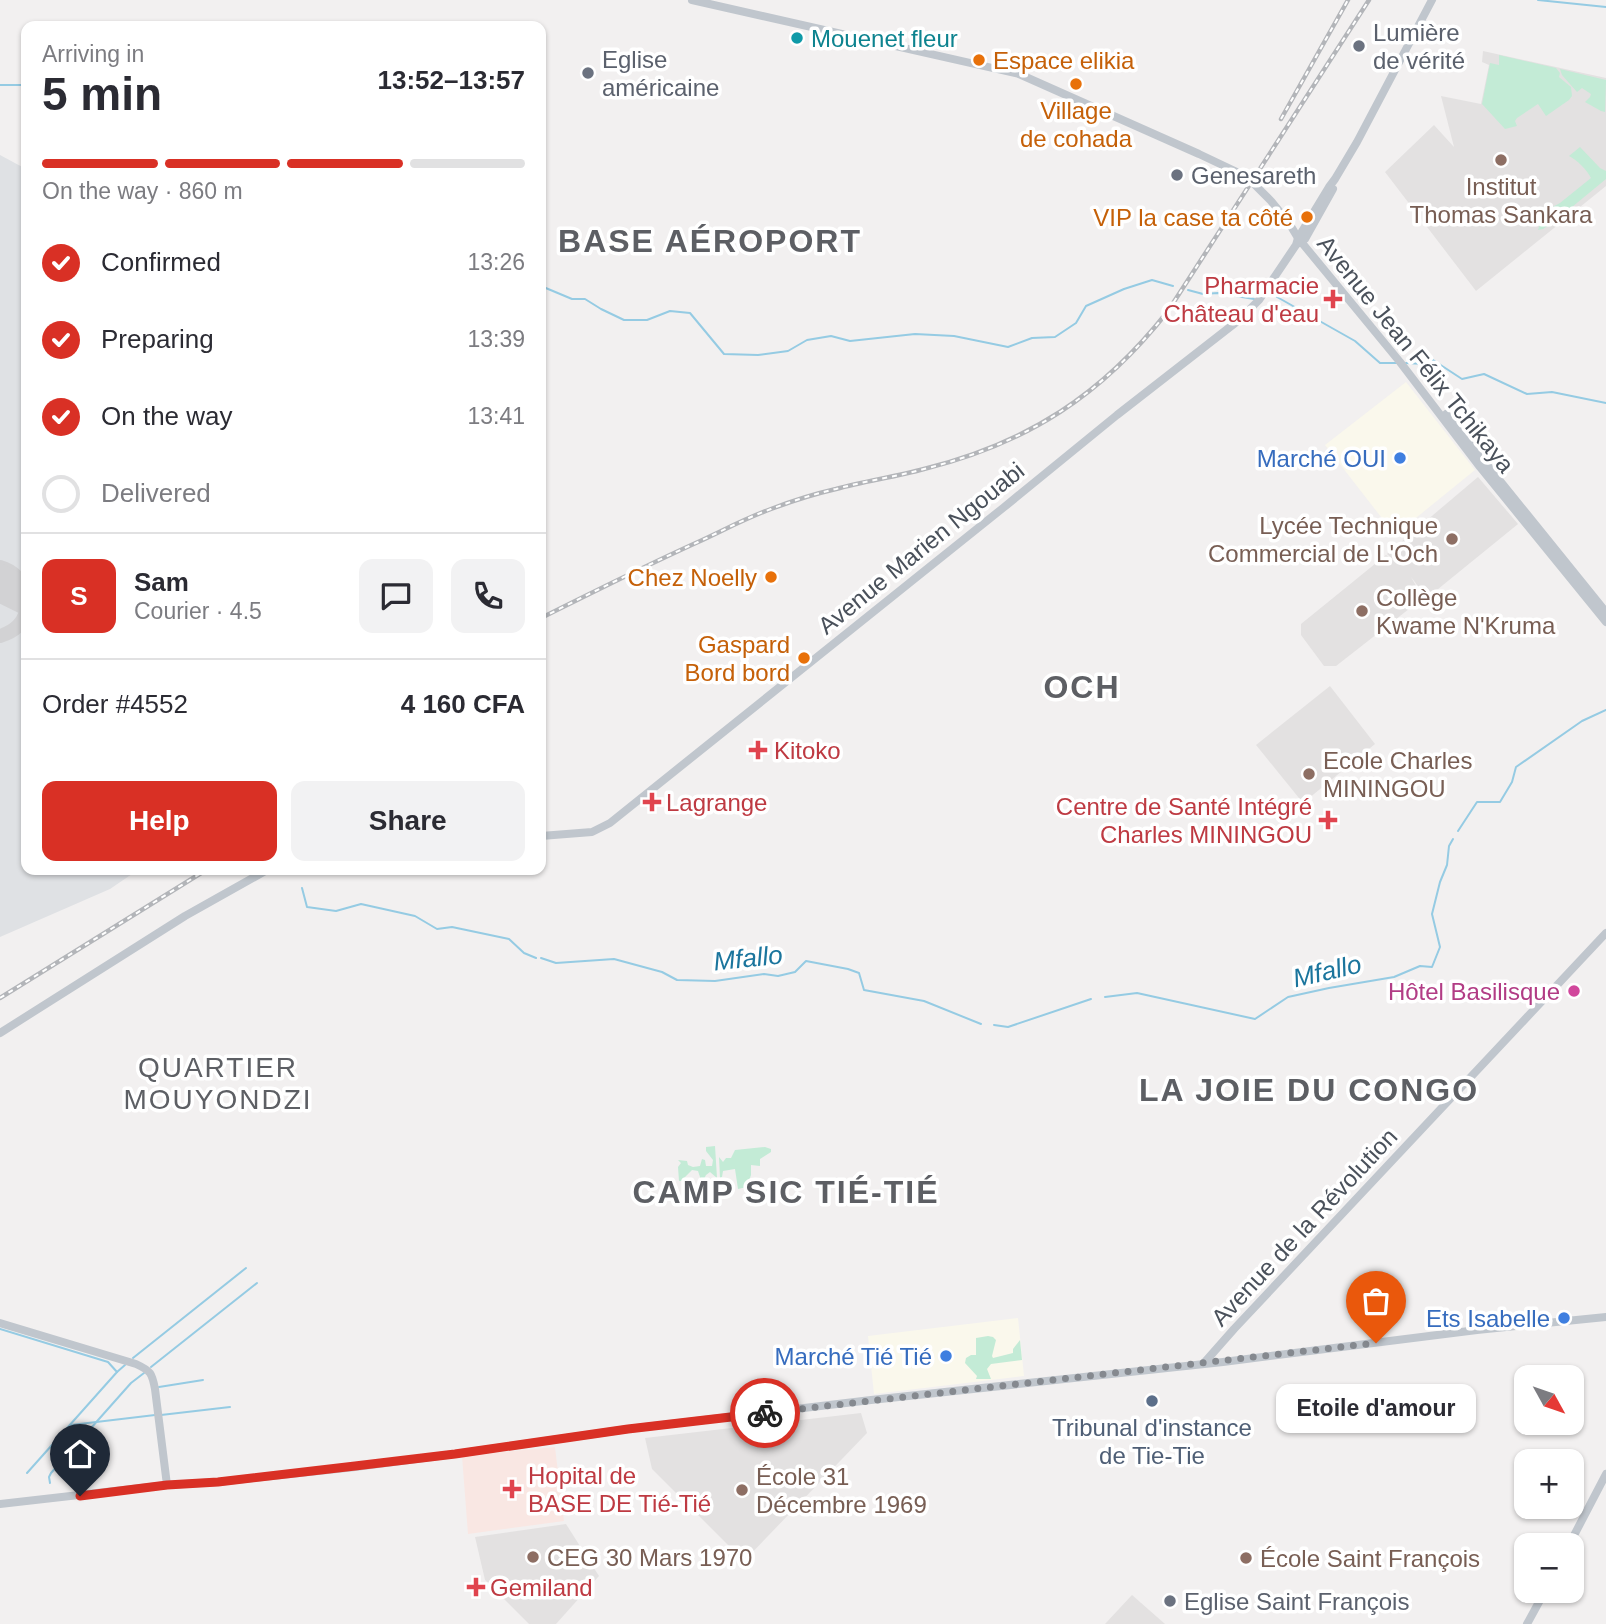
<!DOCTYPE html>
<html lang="en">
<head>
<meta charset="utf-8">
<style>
	:root { --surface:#fff; --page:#f2f2f3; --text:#2b2b33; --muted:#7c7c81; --line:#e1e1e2; --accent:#d93025 }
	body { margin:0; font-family:Arial,sans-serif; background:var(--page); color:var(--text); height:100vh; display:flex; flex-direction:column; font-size:26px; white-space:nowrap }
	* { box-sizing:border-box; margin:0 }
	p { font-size:23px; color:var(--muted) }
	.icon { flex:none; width:38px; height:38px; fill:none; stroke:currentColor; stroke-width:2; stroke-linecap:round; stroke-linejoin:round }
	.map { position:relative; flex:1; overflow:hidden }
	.panel { position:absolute; left:21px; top:21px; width:525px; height:854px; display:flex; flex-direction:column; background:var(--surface); border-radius:14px; box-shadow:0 2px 5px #0004 }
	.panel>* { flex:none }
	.needle { width:46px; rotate:130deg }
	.controls { position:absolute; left:1514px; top:1365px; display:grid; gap:14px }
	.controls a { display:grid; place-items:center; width:70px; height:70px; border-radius:14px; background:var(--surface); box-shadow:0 2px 5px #0004; font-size:35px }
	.pin { position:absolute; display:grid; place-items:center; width:60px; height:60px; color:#fff; margin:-72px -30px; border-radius:50% 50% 50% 0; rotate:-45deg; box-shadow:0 0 7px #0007 }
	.pin .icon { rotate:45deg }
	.courier { position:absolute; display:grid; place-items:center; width:70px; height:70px; margin:-35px; border:5px solid #d93025; border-radius:50%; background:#fff; color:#222; box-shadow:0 2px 9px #0007 }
	.bubble { position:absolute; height:49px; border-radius:14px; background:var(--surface); box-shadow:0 2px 5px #0004; font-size:23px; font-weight:700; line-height:49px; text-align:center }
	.overview em { font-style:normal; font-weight:700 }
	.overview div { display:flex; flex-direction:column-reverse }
	.overview { display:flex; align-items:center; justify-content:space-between; height:119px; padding:0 21px }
	h1 { font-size:46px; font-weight:700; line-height:52px }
	.bar { display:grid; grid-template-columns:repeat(4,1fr); gap:10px 7px; align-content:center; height:84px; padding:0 21px }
	.bar i { height:9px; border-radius:5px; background:var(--line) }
	.bar .active { background:var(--accent) }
	.bar p { grid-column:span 4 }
	.line { display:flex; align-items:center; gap:18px; padding:0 21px; border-top:2px solid var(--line) }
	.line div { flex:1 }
	.round { display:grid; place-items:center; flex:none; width:74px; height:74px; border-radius:14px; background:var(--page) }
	ol { padding:0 21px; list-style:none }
	li { display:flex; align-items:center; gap:21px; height:77px }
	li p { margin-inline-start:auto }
	li .icon { padding:7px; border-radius:50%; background:var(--accent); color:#fff; stroke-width:4 }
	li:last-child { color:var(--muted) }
	li i { width:38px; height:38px; border:4px solid var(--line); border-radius:50% }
	.button { display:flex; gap:14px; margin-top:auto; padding:14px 21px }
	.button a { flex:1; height:80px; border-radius:14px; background:var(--accent); color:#fff; font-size:28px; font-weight:700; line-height:80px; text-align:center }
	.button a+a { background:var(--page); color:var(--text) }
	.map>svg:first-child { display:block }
	.commercial { fill:#faf8ec }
	.education { fill:#e3e1e1 }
	.medical { fill:#f9e7e3 }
	.airport { fill:#dfe1e4 }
	.green { fill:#c3ebd6 }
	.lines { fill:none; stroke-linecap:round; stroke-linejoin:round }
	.stream { stroke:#95cbe3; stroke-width:2 }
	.taxiway { stroke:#d2d2d4; stroke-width:14 }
	.runway { stroke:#d2d2d4; stroke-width:37 }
	.minor { stroke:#c0c6cd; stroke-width:8 }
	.rail-casing { stroke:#b3b5b9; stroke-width:4.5 }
	.rail { stroke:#fff; stroke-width:2; stroke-dasharray:5; stroke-linecap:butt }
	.done { stroke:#85898f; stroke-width:7; stroke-dasharray:0 12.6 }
	.route { stroke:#d93025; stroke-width:9 }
	.culture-dot { fill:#0f9aa8; stroke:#fff; stroke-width:2.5 }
	.worship-dot { fill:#6b7280; stroke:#fff; stroke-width:2.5 }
	.food-dot { fill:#e8710a; stroke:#fff; stroke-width:2.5 }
	.education-dot { fill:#8d6e63; stroke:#fff; stroke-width:2.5 }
	.health-dot { fill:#e0444e; stroke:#fff; stroke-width:2.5 }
	.shop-dot { fill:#3f7fe0; stroke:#fff; stroke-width:2.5 }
	.hotel-dot { fill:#d1479c; stroke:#fff; stroke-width:2.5 }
	.service-dot { fill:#5c6f8a; stroke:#fff; stroke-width:2.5 }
	.labels { text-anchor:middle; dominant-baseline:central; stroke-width:7; stroke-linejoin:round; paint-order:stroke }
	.worship-label { font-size:24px; fill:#5b616d; stroke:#fff; text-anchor:start }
	.culture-label { font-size:24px; fill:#0d838f; stroke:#fff; text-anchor:start }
	.food-label { font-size:24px; fill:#c56008; stroke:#fff; text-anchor:end }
	.education-label { font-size:24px; fill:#785e54; stroke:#fff; text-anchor:start }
	.health-label { font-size:24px; fill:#be3a42; stroke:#fff; text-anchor:start }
	.street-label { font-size:24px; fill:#4a515b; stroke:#fff }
	.shop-label { font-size:24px; fill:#366cbe; stroke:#fff; text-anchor:end }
	.hotel-label { font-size:24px; fill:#b23c85; stroke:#fff; text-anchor:end }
	.service-label { font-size:24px; fill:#4e5e75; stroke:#fff }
	.water-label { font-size:26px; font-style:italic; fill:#1b759d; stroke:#fff }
	.quarter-label { font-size:28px; letter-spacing:2px; fill:#5d5f64; stroke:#fff }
	.district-label { font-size:32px; font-weight:bold; letter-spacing:2px; fill:#5d5f64; stroke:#fff }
</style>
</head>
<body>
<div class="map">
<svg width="1606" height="1624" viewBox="0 0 1606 1624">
	<rect width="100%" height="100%" fill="#f2f0f0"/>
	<g class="commercial">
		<path d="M1406 382 1475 470 1395 535 1325 445Z"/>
		<path d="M1018 1318 1024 1376 874 1394 868 1336Z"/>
	</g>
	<g class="education">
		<path d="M1483 51 1606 78V186L1476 291 1385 172 1434 125 1454 147 1441 96 1481 104 1489 65 1482 62Z"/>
		<path d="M1478 477 1518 524 1427 598 1411 577 1423 598 1336 666H1324L1301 635V624L1386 555 1397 563 1387 554Z"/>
		<path d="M1330 686 1375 744 1303 803 1256 745Z"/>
		<path d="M861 1413 867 1433 744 1561 652 1469 645 1438Z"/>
		<path d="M566 1524 599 1576 556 1624H529L485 1580 475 1537Z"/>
		<path d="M1132 1595 1165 1624H1105Z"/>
	</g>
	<path class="medical" d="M555 1447 564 1521 468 1534 462 1456Z"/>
	<path class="airport" d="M0 155 26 169V870H145L138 874H132L110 889 0 937Z"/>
	<g class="green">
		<path d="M1499 55 1556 68 1560 73 1559 77 1571 87 1572 96 1569 100 1546 116 1538 104 1517 118 1515 121 1517 126 1505 129 1482 104 1490 63 1499 65Z"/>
		<path d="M1560 69 1606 80 1605 112 1601 111 1585 102 1590 97 1591 94 1582 88 1577 92 1562 75Z"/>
		<path d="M1580 147 1600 168 1606 171V179L1555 221 1552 218 1548 222 1549 225 1543 229 1538 230 1541 221 1549 209 1560 203 1591 178C1587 170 1577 160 1569 156Z"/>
		<path d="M715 1146 717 1178 710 1172 706 1175 702 1183 698 1171 692 1170 681 1181H679L678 1167 681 1163 678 1160 687 1161 688 1165 693 1167 700 1166 702 1159 705 1160 706 1166H712L713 1160 706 1151V1147Z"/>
		<path d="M765 1147 771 1149V1152L760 1159V1166L751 1165V1175L747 1187 738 1189 735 1169 723 1171 722 1177 720 1178 719 1157 723 1162 726 1158H731L735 1150Z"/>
		<path d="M988 1336 993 1337 996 1340 992 1356 993 1358 1013 1353V1349L1020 1340 1022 1360 991 1364 987 1369 991 1379H976L977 1376 965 1363 966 1358 971 1355H976V1338Z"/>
	</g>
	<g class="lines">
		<g class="stream">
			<path d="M1538 0 1606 7"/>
			<path d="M0 85H26"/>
			<path d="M541 286 572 299H585L601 309 624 320H647L670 311 690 313 724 354 758 355 788 351 807 340 831 336 850 341 915 334 954 336 1008 347 1032 338 1055 337 1076 323 1086 306 1124 289 1152 280 1173 286"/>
			<path d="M1188 290 1203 294 1218 293 1254 299"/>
			<path d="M1277 297 1355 341 1380 363H1397"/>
			<path d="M1406 363 1424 364 1433 360 1462 379 1484 374 1527 394 1552 392 1606 403"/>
			<path d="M1458 831 1477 802H1500L1512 782 1516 767 1582 721 1606 710"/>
			<path d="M302 888 307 907 336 911 361 904 415 916 437 929 452 927 509 939 524 953 536 958"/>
			<path d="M541 958 556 963 614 959 662 972 677 980 715 981 764 974 778 976 795 972 806 961 848 969 859 973 864 990 924 1001 981 1024"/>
			<path d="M1105 997 1137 993 1255 1019 1288 997 1329 988 1394 977 1420 966 1432 967 1440 947 1432 914 1440 882 1447 865 1449 846 1453 839"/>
			<path d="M994 1025 1008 1027 1091 999"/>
			<path d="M0 1329 108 1362 117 1372 27 1473"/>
			<path d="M133 1358 246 1268"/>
			<path d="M151 1367 257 1283"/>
			<path d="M117 1372 125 1365"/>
			<path d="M159 1387 203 1380"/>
			<path d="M161 1415 230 1407"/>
			<path d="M71 1425 155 1415"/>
			<path d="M50 1483 49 1477 51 1473 131 1383 144 1373"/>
		</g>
		<g class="taxiway">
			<path d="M0 567C14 571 22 580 26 594"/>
			<path d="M0 636C13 632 23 625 26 611"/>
		</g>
		<path class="runway" d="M0 583 26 596"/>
		<g class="minor">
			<path d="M692 0 1019 74 1199 154 1239 173 1254 184 1271 201 1289 223 1298 238 1400 362 1480 467 1606 622"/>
			<path d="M1300 243 1305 239 1333 189"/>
			<path d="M1446 414 1606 612"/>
			<path d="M541 836 592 832 610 823 1003 508 1117 415 1239 320 1259 300 1296 245 1298 238 1329 187 1335 179 1357 142 1432 0"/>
			<path d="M0 1033 185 916 267 870"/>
			<path d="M0 1323 136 1364C151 1371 152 1373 155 1389L167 1485"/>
			<path d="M1204 1363 1234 1329 1606 933"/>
			<path d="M0 1504 167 1485 218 1482 355 1467 455 1454 628 1429 871 1400 1223 1362 1477 1330 1606 1317"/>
			<path d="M1569 1545 1606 1474"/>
			<path d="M1527 1624 1545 1591"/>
		</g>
		<g class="rail-casing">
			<g id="rail">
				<path d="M1281 119 1348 0"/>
				<path d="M541 618C593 592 645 566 698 542 722 531 746 518 771 509 792 501 814 494 836 489 865 481 895 477 924 469 1028 443 1102 395 1168 311L1369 0"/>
				<path d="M0 998 206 870"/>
			</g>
		</g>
		<use href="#rail" class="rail"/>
	</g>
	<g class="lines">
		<path class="done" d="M765 1413 1376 1343"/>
		<path class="route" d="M80 1496 167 1485 218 1482 355 1466 455 1454 628 1429 765 1413"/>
	</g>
	<circle class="culture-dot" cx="797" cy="38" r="7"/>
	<g class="worship-dot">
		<circle cx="1359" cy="46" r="7"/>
		<circle cx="588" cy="73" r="7"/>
		<circle cx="1177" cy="175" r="7"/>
		<circle cx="1170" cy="1601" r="7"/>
	</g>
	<g class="food-dot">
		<circle cx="979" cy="60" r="7"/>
		<circle cx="1076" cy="84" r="7"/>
		<circle cx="1307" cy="217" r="7"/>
		<circle cx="771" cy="577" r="7"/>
		<circle cx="804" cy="658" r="7"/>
	</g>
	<g class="education-dot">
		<circle cx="1501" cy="160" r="7"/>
		<circle cx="1452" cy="539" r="7"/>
		<circle cx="1362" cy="611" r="7"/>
		<circle cx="1309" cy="774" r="7"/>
		<circle cx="742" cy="1490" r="7"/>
		<circle cx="533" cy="1557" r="7"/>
		<circle cx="1246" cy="1558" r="7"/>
	</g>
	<g class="health-dot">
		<path d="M1329.5 288.5h7v7h7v7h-7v7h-7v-7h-7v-7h7z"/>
		<path d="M754.5 739.5h7v7h7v7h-7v7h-7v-7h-7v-7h7z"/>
		<path d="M648.5 791.5h7v7h7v7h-7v7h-7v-7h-7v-7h7z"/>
		<path d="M1324.5 809.5h7v7h7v7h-7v7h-7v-7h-7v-7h7z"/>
		<path d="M508.5 1478.5h7v7h7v7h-7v7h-7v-7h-7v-7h7z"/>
		<path d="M472.5 1576.5h7v7h7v7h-7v7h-7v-7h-7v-7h7z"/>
	</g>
	<g class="shop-dot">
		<circle cx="1400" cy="458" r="7"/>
		<circle cx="1564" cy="1318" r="7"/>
		<circle cx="946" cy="1356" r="7"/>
	</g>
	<circle class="hotel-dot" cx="1574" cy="991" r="7"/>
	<circle class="service-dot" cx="1152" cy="1401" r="7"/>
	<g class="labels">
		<g class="worship-label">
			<text x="1373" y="32">Lumière<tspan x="1373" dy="28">de vérité</tspan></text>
			<text x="602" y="59">Eglise<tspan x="602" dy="28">américaine</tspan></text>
			<text x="1191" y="175">Genesareth</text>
			<text x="1184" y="1601">Eglise Saint François</text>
		</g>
		<g class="culture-label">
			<text x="811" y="38">Mouenet fleur</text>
		</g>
		<g class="food-label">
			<text x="993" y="60" text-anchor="start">Espace elikia</text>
			<text x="1076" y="110" text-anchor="middle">Village<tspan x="1076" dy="28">de cohada</tspan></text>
			<text x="1293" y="217">VIP la case ta côté</text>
			<text x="757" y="577">Chez Noelly</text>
			<text x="790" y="644">Gaspard<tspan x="790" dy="28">Bord bord</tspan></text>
		</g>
		<g class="education-label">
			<text x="1501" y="186" text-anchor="middle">Institut<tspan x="1501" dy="28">Thomas Sankara</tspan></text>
			<text x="1438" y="525" text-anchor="end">Lycée Technique<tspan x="1438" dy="28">Commercial de L'Och</tspan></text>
			<text x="1376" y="597">Collège<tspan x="1376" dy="28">Kwame N'Kruma</tspan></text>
			<text x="1323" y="760">Ecole Charles<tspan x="1323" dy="28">MININGOU</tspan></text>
			<text x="756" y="1476">École 31<tspan x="756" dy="28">Décembre 1969</tspan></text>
			<text x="547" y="1557">CEG 30 Mars 1970</text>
			<text x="1260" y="1558">École Saint François</text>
		</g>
		<g class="health-label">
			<text x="1319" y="285" text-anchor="end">Pharmacie<tspan x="1319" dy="28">Château d'eau</tspan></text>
			<text x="774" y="750">Kitoko</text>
			<text x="666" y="802">Lagrange</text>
			<text x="1312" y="806" text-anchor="end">Centre de Santé Intégré<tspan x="1312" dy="28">Charles MININGOU</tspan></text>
			<text x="528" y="1475">Hopital de<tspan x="528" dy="28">BASE DE Tié-Tié</tspan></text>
			<text x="490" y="1587">Gemiland</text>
		</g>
		<g class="street-label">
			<text transform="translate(1416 354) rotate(51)">Avenue Jean Félix Tchikaya</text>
			<text transform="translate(921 548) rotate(-39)">Avenue Marien Ngouabi</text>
			<text transform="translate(1304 1227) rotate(-47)">Avenue de la Révolution</text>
		</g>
		<g class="shop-label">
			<text x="1386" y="458">Marché OUI</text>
			<text x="1550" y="1318">Ets Isabelle</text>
			<text x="932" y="1356">Marché Tié Tié</text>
		</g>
		<g class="hotel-label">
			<text x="1560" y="991">Hôtel Basilisque</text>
		</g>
		<g class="service-label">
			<text x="1152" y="1427">Tribunal d'instance<tspan x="1152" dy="28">de Tie-Tie</tspan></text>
		</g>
		<g class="water-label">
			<text transform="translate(748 958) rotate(-6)">Mfallo</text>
			<text transform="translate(1327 971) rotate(-13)">Mfallo</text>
		</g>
		<g class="quarter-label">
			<text x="218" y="1067">QUARTIER<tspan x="218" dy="32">MOUYONDZI</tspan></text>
		</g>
		<g class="district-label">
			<text x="710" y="241">BASE AÉROPORT</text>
			<text x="1082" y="687">OCH</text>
			<text x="1309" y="1090">LA JOIE DU CONGO</text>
			<text x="786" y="1192">CAMP SIC TIÉ-TIÉ</text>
		</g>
	</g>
</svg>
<div class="controls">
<a><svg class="needle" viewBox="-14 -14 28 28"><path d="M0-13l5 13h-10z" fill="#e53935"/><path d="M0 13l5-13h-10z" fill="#7c7c81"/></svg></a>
<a>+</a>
<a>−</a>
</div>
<div class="pin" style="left:1376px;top:1343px;background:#ea580c"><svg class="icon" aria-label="bag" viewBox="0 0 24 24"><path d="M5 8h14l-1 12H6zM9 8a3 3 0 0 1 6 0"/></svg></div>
<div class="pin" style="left:80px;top:1496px;background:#1f2937"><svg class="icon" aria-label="home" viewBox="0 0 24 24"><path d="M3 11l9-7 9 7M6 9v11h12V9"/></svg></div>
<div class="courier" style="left:765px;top:1413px"><svg class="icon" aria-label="bike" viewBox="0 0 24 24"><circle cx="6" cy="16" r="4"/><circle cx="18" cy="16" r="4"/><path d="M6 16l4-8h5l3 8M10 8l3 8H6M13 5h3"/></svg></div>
<div class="bubble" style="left:1276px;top:1384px;width:200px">Etoile d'amour</div>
<section class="panel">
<div class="overview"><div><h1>5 min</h1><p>Arriving in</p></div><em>13:52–13:57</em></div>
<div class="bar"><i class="active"></i><i class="active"></i><i class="active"></i><i></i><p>On the way · 860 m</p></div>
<ol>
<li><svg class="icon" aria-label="check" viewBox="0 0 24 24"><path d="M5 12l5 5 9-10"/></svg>Confirmed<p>13:26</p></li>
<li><svg class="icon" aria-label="check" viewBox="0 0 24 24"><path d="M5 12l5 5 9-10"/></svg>Preparing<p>13:39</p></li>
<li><svg class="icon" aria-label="check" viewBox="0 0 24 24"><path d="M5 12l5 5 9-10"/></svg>On the way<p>13:41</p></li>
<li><i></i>Delivered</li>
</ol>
<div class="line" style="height:126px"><b class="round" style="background:var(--accent);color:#fff">S</b><div><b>Sam</b><p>Courier · 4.5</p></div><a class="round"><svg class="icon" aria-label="chat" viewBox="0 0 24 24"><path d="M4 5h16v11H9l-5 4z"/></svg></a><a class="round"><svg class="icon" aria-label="phone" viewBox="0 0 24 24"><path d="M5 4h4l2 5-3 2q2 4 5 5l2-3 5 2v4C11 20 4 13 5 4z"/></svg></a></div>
<div class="line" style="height:91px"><div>Order #4552</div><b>4 160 CFA</b></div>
<div class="button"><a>Help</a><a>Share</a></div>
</section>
</div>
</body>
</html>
